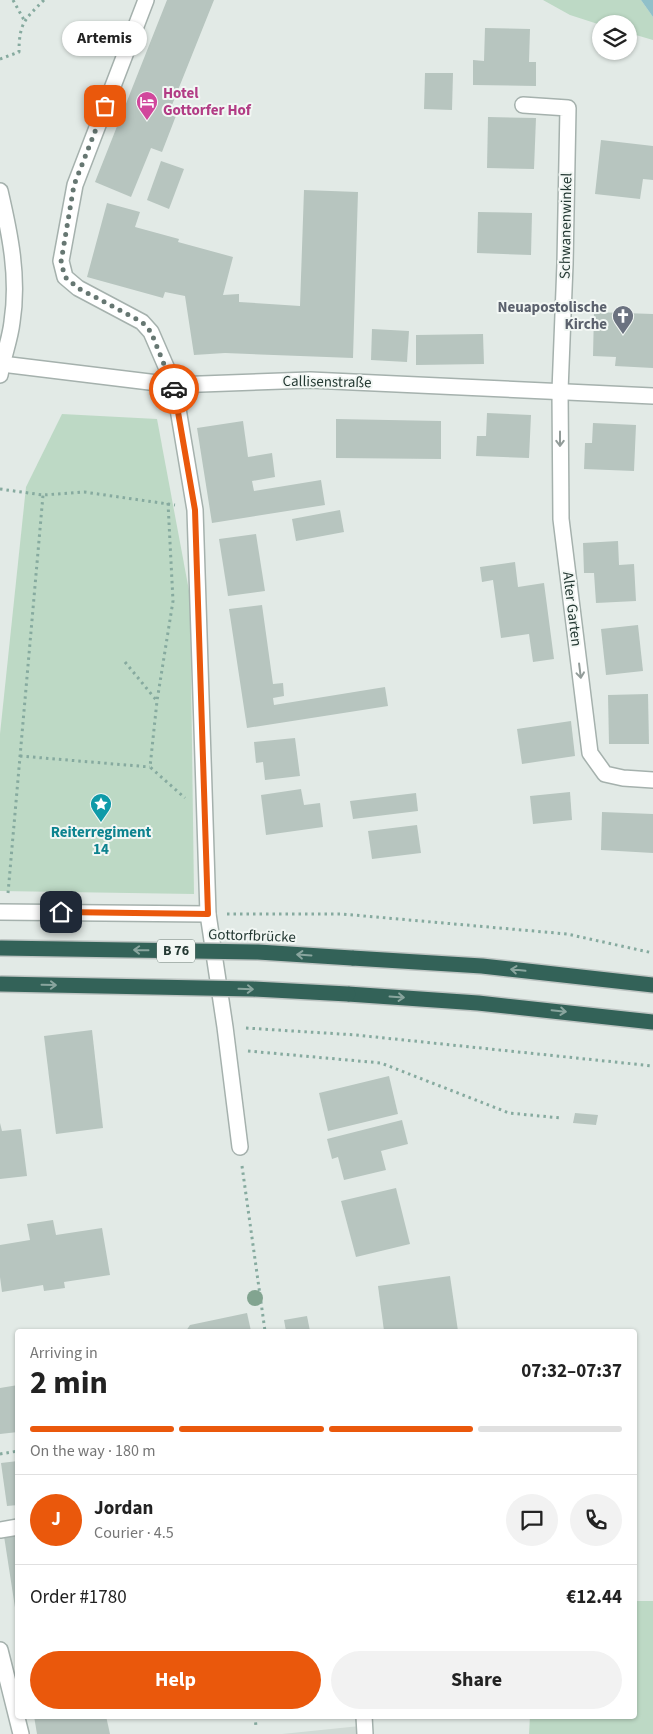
<!DOCTYPE html>
<html lang="en">
<head>
<meta charset="utf-8">
<style>
	:root { --surface:#fff; --page:#f2f2f2; --text:#222; --muted:#767676; --line:#e0e0e0; --accent:#ea580c }
	body { margin:0; font-family:"Source Sans 3",sans-serif; background:var(--page); color:var(--text); height:100vh; display:flex; flex-direction:column; font-size:19px; white-space:nowrap }
	* { box-sizing:border-box; margin:0 }
	p { font-size:16px; color:var(--muted) }
	.icon { flex:none; width:28px; height:28px; fill:none; stroke:currentColor; stroke-width:2; stroke-linecap:round; stroke-linejoin:round }
	.map { position:relative; flex:1; overflow:hidden }
	.panel { position:absolute; left:15px; top:1329px; width:622px; height:390px; display:flex; flex-direction:column; background:var(--surface); border-radius:5px; box-shadow:0 1px 4px #0004 }
	.panel>* { flex:none }
	.controls { position:absolute; left:592px; top:15px; display:grid; gap:10px }
	.controls a { display:grid; place-items:center; width:45px; height:45px; border-radius:50%; background:var(--surface); box-shadow:0 1px 4px #0004; font-size:25px }
	.pin { position:absolute; display:grid; place-items:center; width:42px; height:42px; color:#fff; margin:-21px; border-radius:10px; box-shadow:0 2px 8px #0006 }
	.courier { position:absolute; display:grid; place-items:center; width:50px; height:50px; margin:-25px; border:4px solid #ea580c; border-radius:50%; background:#fff; color:#222; box-shadow:0 1px 6px #0007 }
	.bubble { position:absolute; height:35px; border-radius:18px; background:var(--surface); box-shadow:0 1px 4px #0004; font-size:16px; font-weight:700; line-height:35px; text-align:center }
	.overview em { font-style:normal; font-weight:700 }
	.overview div { display:flex; flex-direction:column-reverse }
	.overview { display:flex; align-items:center; justify-content:space-between; height:85px; padding:0 15px }
	h1 { font-size:32px; font-weight:700; line-height:38px }
	.bar { display:grid; grid-template-columns:repeat(4,1fr); gap:8px 5px; align-content:center; height:60px; padding:0 15px }
	.bar i { height:6px; border-radius:4px; background:var(--line) }
	.bar .current { background:var(--accent) }
	.bar p { grid-column:span 4 }
	.line { display:flex; align-items:center; gap:12px; padding:0 15px; border-top:1px solid var(--line) }
	.line div { flex:1 }
	.round { display:grid; place-items:center; flex:none; width:52px; height:52px; border-radius:26px; background:var(--page) }
	.primary-button { display:flex; gap:10px; margin-top:auto; padding:10px 15px }
	.primary-button a { flex:1; height:58px; border-radius:30px; background:var(--accent); color:#fff; font-size:20px; font-weight:700; line-height:58px; text-align:center }
	.primary-button a+a { background:var(--page); color:var(--text) }
	.map>svg:first-child { display:block }
	.built { fill:#d0dad5 }
	.green { fill:#bdd9c5 }
	.water { fill:#90c0c9 }
	.building { fill:#b7c5bf }
	.lines { fill:none; stroke-linecap:round; stroke-linejoin:round }
	.minor-casing { stroke:#a5b1ad; stroke-width:18 }
	.highway-casing { stroke:#bdc4c2; stroke-width:18 }
	.path { stroke:#86aa9f; stroke-width:3; stroke-dasharray:2.5 4; stroke-linecap:butt }
	.minor { stroke:#fff; stroke-width:15 }
	.highway { stroke:#336258; stroke-width:15 }
	.highway-bridge-casing { stroke:#bdc4c2; stroke-width:18; stroke-linecap:butt }
	.highway-bridge { stroke:#336258; stroke-width:15 }
	.tree { fill:#82a490 }
	.oneway { stroke:#929c99 }
	.oneway2 { stroke:#89a59e }
	.done { stroke:#667772; stroke-width:5; stroke-dasharray:0 9 }
	.route { stroke:#ea580c; stroke-width:6 }
	.labels { text-anchor:middle; dominant-baseline:central; stroke-width:4; stroke-linejoin:round; paint-order:stroke }
	.shield { fill:#f2f7f4; stroke:#62726d; stroke-width:1 }
	.shield-label { font-size:14px; font-weight:bold; fill:#243933 }
	.hotel-label { font-size:15px; font-weight:bold; fill:#b23c85; stroke:#f2f7f4; text-anchor:start }
	.street-label { font-size:15px; fill:#243933; stroke:#f2f7f4 }
	.worship-label { font-size:15px; font-weight:bold; fill:#5b616d; stroke:#f2f7f4; text-anchor:end }
	.culture-label { font-size:15px; font-weight:bold; fill:#0d838f; stroke:#f2f7f4 }
</style>
</head>
<body>
<div class="map">
<svg width="653" height="1734" viewBox="0 0 653 1734">
	<rect width="100%" height="100%" fill="#e2eae6"/>
	<path class="built" d="M360 1726 361 1734H282Z"/>
	<g class="green">
		<path d="M543 0H641L653 17V40L629 33V24L601 25 570 15Z"/>
		<path d="M62 414 157 419 190 596 194 894 0 891V734L26 487Z"/>
		<path d="M635 1601H653V1734H529L530 1716H635Z"/>
	</g>
	<path class="water" d="M641 0H653V17Z"/>
	<g class="building">
		<path d="M167 0H214L172 105 179 108 162 152 151 148 131 197 95 182Z"/>
		<path d="M485 28 530 29 529 62H536V86L473 85V60L484 61Z"/>
		<path d="M425 73H453L452 110 424 109Z"/>
		<path d="M488 117 536 118 534 169 487 168Z"/>
		<path d="M601 140 653 146V180L643 179 640 199 595 194Z"/>
		<path d="M161 161 184 169 169 209 147 200Z"/>
		<path d="M304 190 358 192 353 358 225 353 194 355 185 296 165 292 163 298 87 277 107 203 140 212 135 227 179 239 178 242 233 257 223 295 239 294V302L300 306Z"/>
		<path d="M478 212 532 213 531 255 477 253Z"/>
		<path d="M594 312 653 314V368L615 366 616 357 593 356Z"/>
		<path d="M372 329 409 331 407 362 371 360Z"/>
		<path d="M483 334 484 364 416 365V335Z"/>
		<path d="M487 413 531 415 529 458 476 456 477 436H486Z"/>
		<path d="M336 419 441 421V459L336 458Z"/>
		<path d="M243 421 248 457 272 453 275 477 252 481 254 491 321 480 325 505 212 523 197 428Z"/>
		<path d="M593 423 636 425 634 471 584 469 585 443H592Z"/>
		<path d="M340 510 344 532 296 541 292 519Z"/>
		<path d="M256 534 265 591 228 596 219 539Z"/>
		<path d="M618 541 619 565 634 564 636 601 596 603 594 573H584L583 543Z"/>
		<path d="M515 562 518 587 544 583 554 659 533 662 529 634 501 638 493 580 482 582 480 567Z"/>
		<path d="M262 605 273 684 283 683 284 696 273 698 274 705 385 687 388 706 247 728 229 609Z"/>
		<path d="M638 625 643 671 606 675 601 629Z"/>
		<path d="M648 694 649 744H609L608 695Z"/>
		<path d="M571 721 575 756 522 764 517 729Z"/>
		<path d="M295 738 300 776 265 780 263 762 256 763 254 742Z"/>
		<path d="M301 789 304 805 320 803 323 827 266 835 261 795Z"/>
		<path d="M570 792 572 820 533 824 530 796Z"/>
		<path d="M416 793 418 811 353 819 350 801Z"/>
		<path d="M602 812 653 814V853L601 850Z"/>
		<path d="M417 825 421 853 372 859 368 831Z"/>
		<path d="M92 1030 103 1128 56 1134 44 1036Z"/>
		<path d="M389 1076 398 1114 328 1131 319 1093Z"/>
		<path d="M575 1113 598 1115 596 1125 573 1123Z"/>
		<path d="M402 1120 408 1144 381 1151 386 1170 344 1180 338 1157 332 1159 327 1139Z"/>
		<path d="M0 1123 2 1131 21 1129 27 1176 0 1179Z"/>
		<path d="M396 1188 410 1244 356 1257 341 1201Z"/>
		<path d="M53 1220 56 1235 102 1228 110 1275 64 1282 65 1288 44 1291 43 1285 2 1292 0 1277V1245L30 1240 27 1224Z"/>
		<path d="M450 1276 458 1331H384L378 1286Z"/>
		<path d="M247 1313 251 1331H186L190 1325Z"/>
		<path d="M307 1316 310 1331H286L284 1320Z"/>
		<path d="M18 1385V1432L0 1434V1388Z"/>
		<path d="M18 1461V1505L7 1506 1 1463Z"/>
		<path d="M18 1533V1614H16L4 1536Z"/>
		<path d="M34 1716H106L110 1734H37Z"/>
	</g>
	<g class="lines">
		<g class="minor-casing">
			<g id="minor">
				<path d="M146 0 75 185 61 261 65 277 78 288 142 322 151 332 174 385 195 510 208 914 225 1027 240 1147"/>
				<path d="M523 105 568 108 565 264 560 391 561 519 590 753 605 774 623 778 653 780"/>
				<path d="M0 191C10 234 19 277 12 322 10 340 3 357 0 375"/>
				<path d="M2 364 174 385 310 380 653 396"/>
				<path d="M0 912 208 914"/>
				<path d="M0 1530 18 1527"/>
				<path d="M0 1650 21 1734"/>
				<path d="M364 1716 365 1734"/>
			</g>
		</g>
		<g class="highway-casing">
			<g id="highway">
				<path d="M352 958 482 966 653 985"/>
				<path d="M348 994 478 1003 653 1022"/>
			</g>
		</g>
		<g class="path">
			<path d="M13 0 24 20"/>
			<path d="M0 59 19 52C19 23 25 19 44 0"/>
			<path d="M0 489 43 495 84 492 175 505"/>
			<path d="M168 503 173 601 157 701 150 767 185 798"/>
			<path d="M125 662 157 701"/>
			<path d="M20 756 150 767"/>
			<path d="M8 893 43 495"/>
			<path d="M227 914H342L567 934 653 953"/>
			<path d="M246 1028 356 1035 653 1066"/>
			<path d="M248 1051 381 1063 509 1113 561 1118"/>
			<path d="M242 1166 265 1331"/>
			<path d="M0 1454 18 1451"/>
			<path d="M255 1716 256 1727"/>
		</g>
		<use href="#minor" class="minor"/>
		<use href="#highway" class="highway"/>
		<g class="highway-bridge-casing">
			<g id="highway-bridge">
				<path d="M0 948 258 952 352 958"/>
				<path d="M0 984 253 989 348 994"/>
			</g>
		</g>
		<use href="#highway-bridge" class="highway-bridge"/>
	</g>
	<circle class="tree" cx="255" cy="1298" r="8"/>
	<defs><path id="oneway-shaft" d="M-6 0H5M1.5-3L5.5 0L1.5 3" fill="none" stroke-width="1.6" stroke-linecap="round" stroke-linejoin="round" transform="scale(1.25)"/></defs>
	<g class="oneway">
		<use href="#oneway-shaft" transform="translate(560 439) rotate(90)"/>
		<use href="#oneway-shaft" transform="translate(580 671) rotate(83)"/>
	</g>
	<g class="oneway2">
		<use href="#oneway-shaft" transform="translate(141 950) rotate(-179)"/>
		<use href="#oneway-shaft" transform="translate(304 955) rotate(-176)"/>
		<use href="#oneway-shaft" transform="translate(518 970) rotate(-174)"/>
		<use href="#oneway-shaft" transform="translate(49 985) rotate(1)"/>
		<use href="#oneway-shaft" transform="translate(246 989) rotate(2)"/>
		<use href="#oneway-shaft" transform="translate(397 997) rotate(4)"/>
		<use href="#oneway-shaft" transform="translate(559 1011) rotate(6)"/>
	</g>
	<g class="lines">
		<path class="done" d="M105 106 74 185 61 262 65 277 78 288 142 322 151 332 174 389"/>
		<path class="route" d="M61 912 208 914 195 510 174 389"/>
	</g>
	<defs>
		<g id="hotel-pin" transform="scale(1.125)"><path d="M0 17L-7.5 6A9.5 9.5 0 1 1 7.5 6Z" fill="#d1479c" stroke="#f2f7f4"/><path d="M-6-4.5h1.5V1H6V5H4.5V3h-9V5H-6ZM-4 0a1.8 1.8 0 1 1 3.6 0ZM.5 0V-2.5h3Q6-2.5 6 0Z" fill="#fff"/></g>
		<g id="church-pin" transform="scale(1.125)"><path d="M0 17L-7.5 6A9.5 9.5 0 1 1 7.5 6Z" fill="#6b7280" stroke="#f2f7f4"/><path d="M-1.2-6h2.4v3.5h3.3v2.4h-3.3V6h-2.4V-.1h-3.3v-2.4h3.3Z" fill="#fff"/></g>
		<g id="sight-pin" transform="scale(1.125)"><path d="M0 17L-7.5 6A9.5 9.5 0 1 1 7.5 6Z" fill="#0f9aa8" stroke="#f2f7f4"/><path d="M0-6L1.8-2.2L6-1.7L2.9 1.2L3.7 5.4L0 3.3L-3.7 5.4L-2.9 1.2L-6-1.7L-1.8-2.2Z" fill="#fff"/></g>
	</defs>
	<g fill-rule="evenodd">
		<use href="#hotel-pin" x="147" y="102"/>
		<use href="#church-pin" x="623" y="316"/>
		<use href="#sight-pin" x="101" y="804"/>
	</g>
	<g class="labels">
		<rect class="shield" x="157" y="939.5" width="38" height="23" rx="4"/>
		<g class="shield-label">
			<text x="176" y="951">B 76</text>
		</g>
		<g class="hotel-label">
			<text x="163" y="93">Hotel<tspan x="163" dy="17">Gottorfer Hof</tspan></text>
		</g>
		<g class="street-label">
			<text transform="translate(566 226) rotate(-89)">Schwanenwinkel</text>
			<text transform="translate(327 382) rotate(1)">Callisenstraße</text>
			<text transform="translate(572 609) rotate(83)">Alter Garten</text>
			<text transform="translate(252 936) rotate(2)">Gottorfbrücke</text>
		</g>
		<g class="worship-label">
			<text x="607" y="307">Neuapostolische<tspan x="607" dy="17">Kirche</tspan></text>
		</g>
		<g class="culture-label">
			<text x="101" y="832">Reiterregiment<tspan x="101" dy="17">14</tspan></text>
		</g>
	</g>
</svg>
<div class="controls">
<a><svg class="icon" aria-label="layers" viewBox="0 0 24 24"><path d="M12 4l9 5-9 5-9-5zM3 14l9 5 9-5"/></svg></a>
</div>
<div class="pin" style="left:105px;top:106px;background:#ea580c"><svg class="icon" aria-label="bag" viewBox="0 0 24 24"><path d="M5 8h14l-1 12H6zM9 8a3 3 0 0 1 6 0"/></svg></div>
<div class="pin" style="left:61px;top:912px;background:#1f2937"><svg class="icon" aria-label="home" viewBox="0 0 24 24"><path d="M3 11l9-7 9 7M6 9v11h12V9"/></svg></div>
<div class="courier" style="left:174px;top:389px"><svg class="icon" aria-label="car" viewBox="0 0 24 24"><path d="M5 17H2v-5l4-1 3-4h7l3 4 3 1v5h-3M9 17h6M6 11h13"/><circle cx="7" cy="17" r="2"/><circle cx="17" cy="17" r="2"/></svg></div>
<div class="bubble" style="left:62px;top:21px;width:85px">Artemis</div>
<section class="panel">
<div class="overview"><div><h1>2 min</h1><p>Arriving in</p></div><em>07:32–07:37</em></div>
<div class="bar"><i class="current"></i><i class="current"></i><i class="current"></i><i></i><p>On the way · 180 m</p></div>
<div class="line" style="height:90px"><b class="round" style="background:var(--accent);color:#fff">J</b><div><b>Jordan</b><p>Courier · 4.5</p></div><a class="round"><svg class="icon" aria-label="chat" viewBox="0 0 24 24"><path d="M4 5h16v11H9l-5 4z"/></svg></a><a class="round"><svg class="icon" aria-label="phone" viewBox="0 0 24 24"><path d="M5 4h4l2 5-3 2q2 4 5 5l2-3 5 2v4C11 20 4 13 5 4z"/></svg></a></div>
<div class="line" style="height:65px"><div>Order #1780</div><b>€12.44</b></div>
<div class="primary-button"><a>Help</a><a>Share</a></div>
</section>
</div>
</body>
</html>
